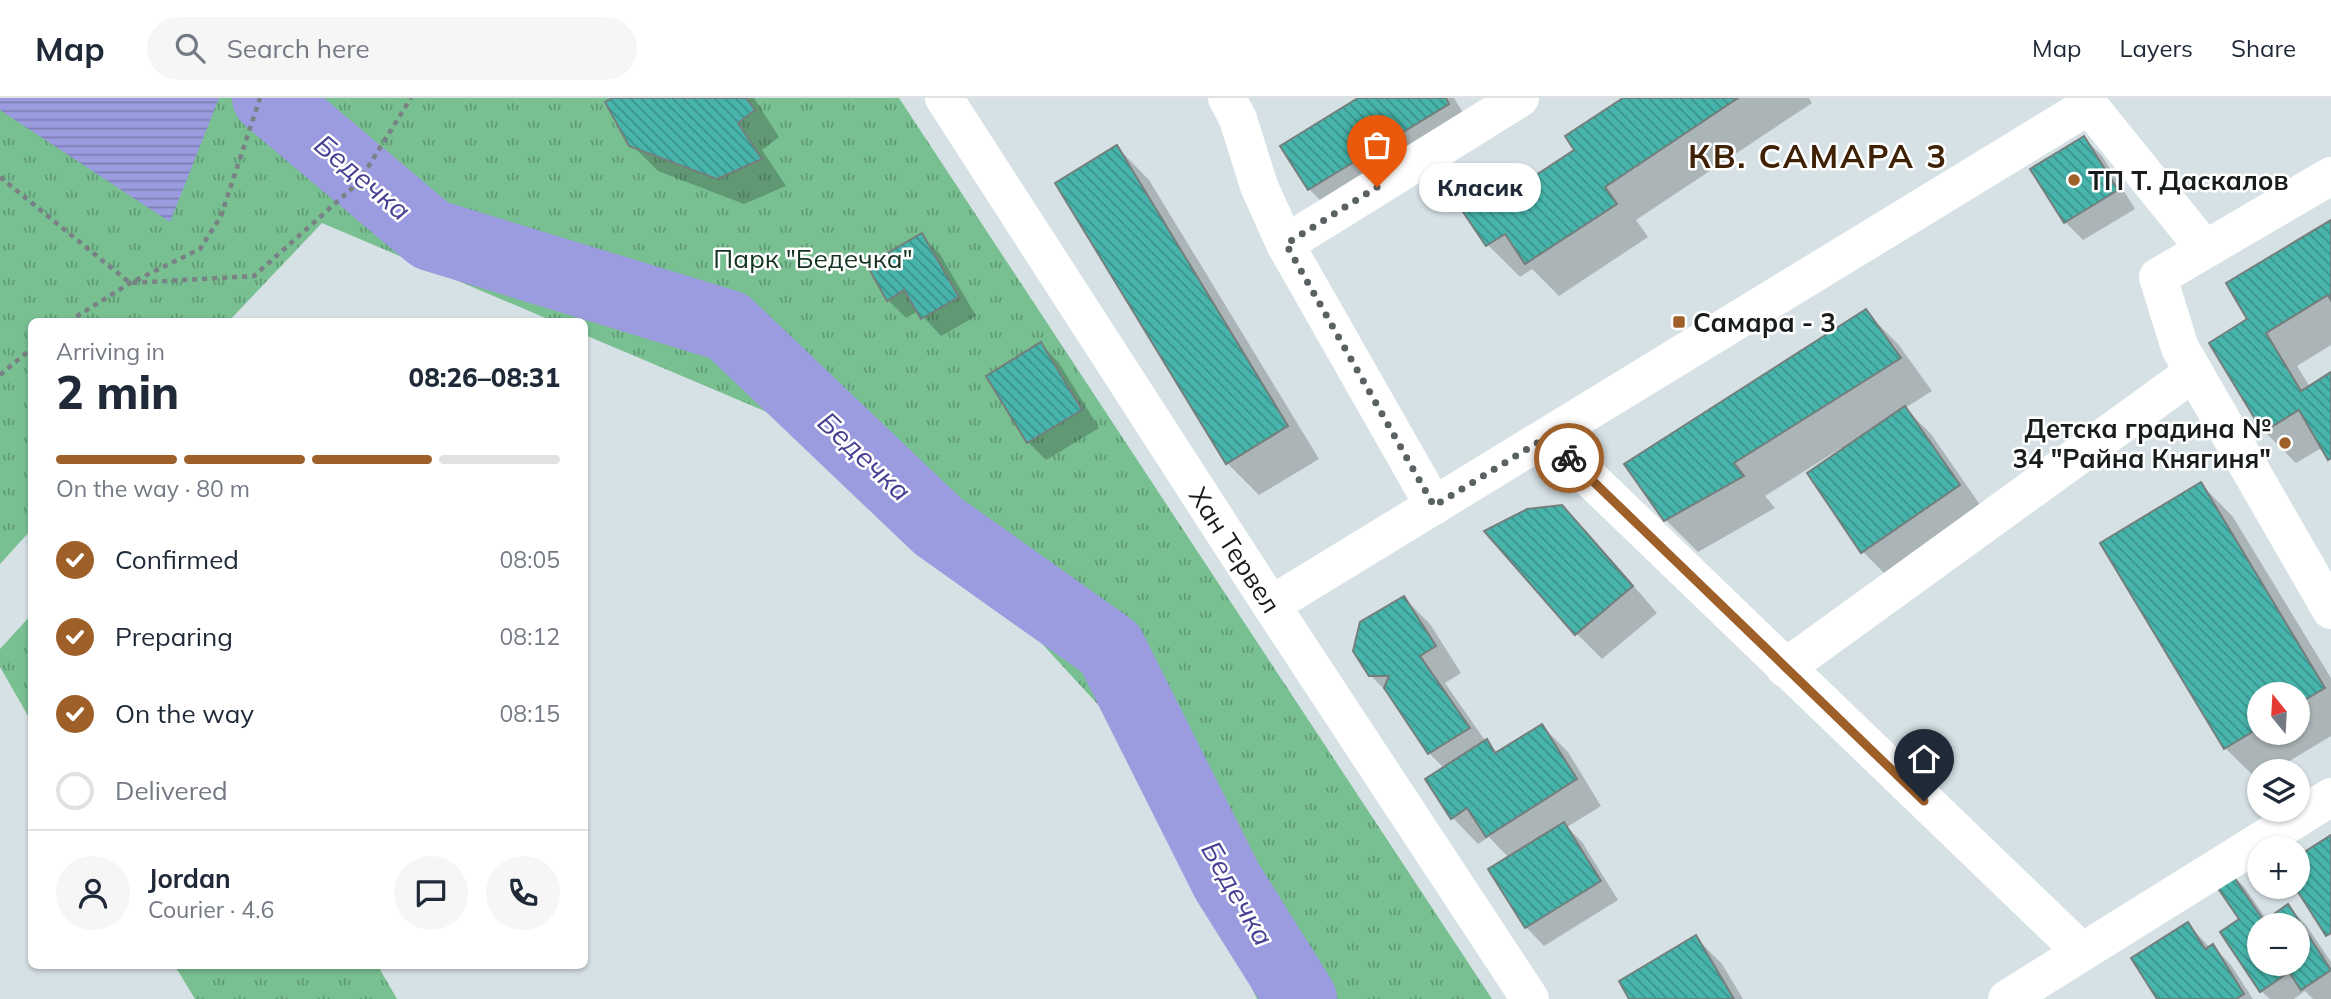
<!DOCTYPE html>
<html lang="en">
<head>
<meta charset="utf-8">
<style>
	:root { --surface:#fff; --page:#f6f6f7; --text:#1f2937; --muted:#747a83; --line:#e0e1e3; --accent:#9f5f28 }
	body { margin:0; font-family:Mulish,sans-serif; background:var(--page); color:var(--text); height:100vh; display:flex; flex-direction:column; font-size:26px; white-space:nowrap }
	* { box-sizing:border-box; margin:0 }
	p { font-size:23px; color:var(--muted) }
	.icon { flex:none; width:38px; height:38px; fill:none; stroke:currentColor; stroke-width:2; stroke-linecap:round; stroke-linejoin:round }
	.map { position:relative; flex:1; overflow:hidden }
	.panel { position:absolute; left:28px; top:220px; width:560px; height:651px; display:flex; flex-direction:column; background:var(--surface); border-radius:10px; box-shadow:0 2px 5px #0004 }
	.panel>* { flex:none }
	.needle { width:46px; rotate:342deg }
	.tools { position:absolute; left:2247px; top:584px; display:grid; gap:14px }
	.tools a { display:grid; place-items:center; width:63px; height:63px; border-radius:50%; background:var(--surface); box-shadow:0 2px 5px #0004; font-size:35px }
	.pin { position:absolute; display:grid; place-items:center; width:60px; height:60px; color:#fff; margin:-72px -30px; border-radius:50% 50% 50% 0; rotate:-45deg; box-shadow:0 0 7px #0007 }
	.pin .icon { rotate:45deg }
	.courier { position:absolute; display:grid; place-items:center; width:70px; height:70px; margin:-35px; border:5px solid #9f5f28; border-radius:50%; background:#fff; color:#222; box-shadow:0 2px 9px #0007 }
	.bubble { position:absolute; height:49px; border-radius:24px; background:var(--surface); box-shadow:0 2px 5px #0004; font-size:23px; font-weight:800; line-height:49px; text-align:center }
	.headline em { font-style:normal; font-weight:800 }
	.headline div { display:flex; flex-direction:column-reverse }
	.headline { display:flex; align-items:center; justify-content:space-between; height:119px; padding:0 28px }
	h1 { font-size:46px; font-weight:800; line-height:52px }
	.bar { display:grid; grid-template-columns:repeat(4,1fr); gap:10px 7px; align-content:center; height:84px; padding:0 28px }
	.bar i { height:9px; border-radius:5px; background:var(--line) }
	.bar .selected { background:var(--accent) }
	.bar p { grid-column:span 4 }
	.line { display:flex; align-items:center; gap:18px; padding:0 28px; border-top:2px solid var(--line) }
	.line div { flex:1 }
	.round { display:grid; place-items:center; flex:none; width:74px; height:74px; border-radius:37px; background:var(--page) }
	ol { padding:0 28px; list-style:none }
	li { display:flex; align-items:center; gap:21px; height:77px }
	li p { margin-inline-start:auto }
	li .icon { padding:7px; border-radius:50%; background:var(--accent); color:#fff; stroke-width:4 }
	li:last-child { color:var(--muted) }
	li i { width:38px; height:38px; border:4px solid var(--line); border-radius:50% }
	header { display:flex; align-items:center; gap:42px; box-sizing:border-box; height:98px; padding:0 35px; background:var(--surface); border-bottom:2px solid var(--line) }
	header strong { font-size:33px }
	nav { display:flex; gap:38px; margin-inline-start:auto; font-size:24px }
	.search { width:490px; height:63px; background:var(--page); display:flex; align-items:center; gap:18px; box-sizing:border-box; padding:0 24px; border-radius:38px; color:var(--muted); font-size:26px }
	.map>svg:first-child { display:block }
	.park { fill:url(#park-tufts) }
	.water { fill:url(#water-rules) }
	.shadow { fill:#0003; fill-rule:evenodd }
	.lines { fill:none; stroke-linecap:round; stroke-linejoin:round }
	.river { stroke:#9b9be0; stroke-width:72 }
	.building { fill:url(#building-back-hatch); stroke:#747f7d; stroke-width:2; fill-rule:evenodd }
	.path { stroke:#7a8184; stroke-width:4.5; stroke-dasharray:5 5; stroke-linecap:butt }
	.minor { stroke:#fff; stroke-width:38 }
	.done { stroke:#5a6163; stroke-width:7; stroke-dasharray:0 12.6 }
	.route { stroke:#9f5f28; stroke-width:9 }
	.poi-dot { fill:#9f5f28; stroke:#fff; stroke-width:2.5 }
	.labels { text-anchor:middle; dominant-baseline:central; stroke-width:5; stroke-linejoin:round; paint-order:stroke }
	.poi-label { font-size:26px; font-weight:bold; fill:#181c1d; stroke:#fff; text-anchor:start }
	.park-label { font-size:26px; fill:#133320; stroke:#fff }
	.street-label { font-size:26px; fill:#181c1d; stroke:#fff }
	.water-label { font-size:28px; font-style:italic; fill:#473f91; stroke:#fff }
	.district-label { font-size:33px; font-weight:bold; letter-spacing:2px; fill:#3f2106; stroke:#fff }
</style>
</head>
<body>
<header>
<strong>Map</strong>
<div class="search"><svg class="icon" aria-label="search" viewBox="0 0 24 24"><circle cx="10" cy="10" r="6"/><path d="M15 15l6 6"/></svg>Search here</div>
<nav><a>Map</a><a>Layers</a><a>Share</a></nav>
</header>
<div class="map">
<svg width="2331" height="901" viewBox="0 0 2331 901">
	<defs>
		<pattern id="park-tufts" width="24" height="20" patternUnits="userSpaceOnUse" patternTransform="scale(1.75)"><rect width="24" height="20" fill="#78bf91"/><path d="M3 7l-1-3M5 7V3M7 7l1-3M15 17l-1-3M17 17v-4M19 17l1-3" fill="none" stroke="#619a76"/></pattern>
		<pattern id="water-rules" width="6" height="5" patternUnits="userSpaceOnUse" patternTransform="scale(1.75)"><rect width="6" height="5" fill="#9b9be0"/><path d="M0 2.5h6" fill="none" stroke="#7d7eb5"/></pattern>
		<pattern id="building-back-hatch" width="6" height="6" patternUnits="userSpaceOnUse" patternTransform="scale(1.75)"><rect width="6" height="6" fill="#47b5ab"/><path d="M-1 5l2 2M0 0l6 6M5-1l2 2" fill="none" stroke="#3a928b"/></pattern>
	</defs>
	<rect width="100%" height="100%" fill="#d6e1e5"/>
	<g class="park">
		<path d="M0 0H899L1492 901H1257L1216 814 1114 624 1023 525 905 426 795 326 585 237 584 224H555L322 125 228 224H32L31 432 0 466Z"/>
		<path d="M31 517V623L0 569V551Z"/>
		<path d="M175 868H378L397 901H195Z"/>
	</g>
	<path class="water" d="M0 0H219L170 124 0 12Z"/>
	<g class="shadow">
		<path d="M615 0H754L779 39 762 52 786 88 744 106 658 73 631 46Z"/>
		<path d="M1362 0H1454L1474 33 1335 117 1309 91Z"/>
		<path d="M1626 0H1809L1812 5 1636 122 1648 139 1559 198 1532 171 1520 179 1488 147 1513 78 1523 88 1577 52Z"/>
		<path d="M2084 40 2102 58 2135 111 2083 142 2065 124Z"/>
		<path d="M1117 49 1149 82 1319 361 1259 397 1227 365Z"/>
		<path d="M2331 124V247L2297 268 2310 289 2331 276V362L2323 349 2296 365 2264 333 2250 221Z"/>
		<path d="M921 138 940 156 976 218 941 238 918 213 906 220 888 202Z"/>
		<path d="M1865 213 1898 246 1932 293 1905 310 1931 336 1985 414 1889 480 1863 454 1841 350 1765 398 1775 410 1698 454 1666 422Z"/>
		<path d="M1041 246 1059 265 1099 330 1046 362 1028 344Z"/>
		<path d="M2201 386 2233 419 2331 580V638L2271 674H2259L2258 682 2225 650ZM2259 597H2298V635H2259Z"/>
		<path d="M1561 409 1588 435 1657 515 1602 561 1576 535Z"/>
		<path d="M1404 500 1430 526 1461 575 1445 585 1486 644 1498 655 1542 628 1568 654 1601 708 1567 729 1582 744 1618 802 1544 848 1526 829 1490 772 1509 760 1489 739 1478 746 1452 719 1444 670 1429 655 1393 600 1370 577Z"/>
		<path d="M2227 771 2245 790 2267 822 2288 808 2306 827 2331 864V901H2313L2305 893 2294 901H2270L2261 893ZM2259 828H2298V866H2259Z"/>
		<path d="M2188 826 2210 850 2213 848 2231 867 2253 901H2159Z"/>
		<path d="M1696 840 1722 866 1743 901H1631Z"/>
	</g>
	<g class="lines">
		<path class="river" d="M268 0 431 137 728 228 938 428 1110 550 1227 783 1301 901"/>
	</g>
	<g class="building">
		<path d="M612 0H746L755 12 738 25 762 61 717 81 629 48 605 4Z"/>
		<path d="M1358 0H1446L1449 6 1308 92 1280 48Z"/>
		<path d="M1623 0H1738L1605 89 1617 106 1525 166 1505 136 1486 148 1461 111 1513 76 1521 87 1574 52 1565 38Z"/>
		<path d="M2084 38 2118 92 2064 125 2030 71Z"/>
		<path d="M1117 47 1288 328 1226 366 1055 85Z"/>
		<path d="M2331 122V202L2328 197 2266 235 2301 293 2331 274V360L2328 362 2299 312 2263 334 2209 245 2247 221 2226 185Z"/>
		<path d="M922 135 959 199 921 221 904 192 887 203 867 167Z"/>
		<path d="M1866 211 1901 260 1734 365 1744 378 1664 423 1624 366Z"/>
		<path d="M1041 244 1082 312 1027 345 986 278Z"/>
		<path d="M1905 308 1960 387 1861 455 1807 375Z"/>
		<path d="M2201 384 2325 590 2298 606V597H2259V630L2224 651 2100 445Z"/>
		<path d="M1562 407 1633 488 1575 537 1484 433 1527 411Z"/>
		<path d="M1404 498 1436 548 1420 558 1470 630 1428 656 1384 590 1389 578H1369L1353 553 1360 524Z"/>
		<path d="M1542 626 1577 681 1486 739 1467 710 1451 721 1425 681 1487 641 1495 655Z"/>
		<path d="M1564 724 1601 783 1525 830 1488 771Z"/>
		<path d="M2331 737V835L2326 838 2295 789H2298V758Z"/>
		<path d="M2227 769 2264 823 2288 806 2331 872 2301 892 2289 874 2260 894 2220 834 2239 821 2211 780ZM2259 828H2298V866H2259Z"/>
		<path d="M2188 824 2205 851 2213 846 2244 896 2236 901H2157L2131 860Z"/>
		<path d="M1696 837 1734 901H1629L1619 883Z"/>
	</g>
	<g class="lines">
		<g class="path">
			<path d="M0 79 130 185 254 178 358 85 411 0"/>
			<path d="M68 224 130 185 200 151 221 118 260 0"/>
			<path d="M0 277 32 250"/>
		</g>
		<g class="minor">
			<path d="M944 0 1271 507 1530 901"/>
			<path d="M1227 0 1238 21 1259 88 1285 146 1434 408"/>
			<path d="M2083 0 2204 150"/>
			<path d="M2331 78 2158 179 2180 250 2331 512"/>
			<path d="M1285 146 1520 0"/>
			<path d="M1547 339 2082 854"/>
			<path d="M1271 507 2088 8"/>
			<path d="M1785 570 2194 274"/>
			<path d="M2007 901 2331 699"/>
		</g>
	</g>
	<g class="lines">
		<path class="done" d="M1377 89 1286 146 1434 408 1547 339 1569 360"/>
		<path class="route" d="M1569 360 1924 703"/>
	</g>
	<g class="poi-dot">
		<circle cx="2074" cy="82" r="7"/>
		<rect x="1672" y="217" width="14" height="14" rx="3.5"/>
		<circle cx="2285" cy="345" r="7"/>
	</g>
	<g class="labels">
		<g class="poi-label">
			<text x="2088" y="82">ТП Т. Даскалов</text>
			<text x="1693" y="224">Самара - 3</text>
			<text x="2271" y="330" text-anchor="end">Детска градина №<tspan x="2271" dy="30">34 "Райна Княгиня"</tspan></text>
		</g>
		<g class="park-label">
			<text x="813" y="160">Парк "Бедечка"</text>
		</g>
		<g class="street-label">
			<text transform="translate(1235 452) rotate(57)">Хан Тервел</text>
		</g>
		<g class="water-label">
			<text transform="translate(363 79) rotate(40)">Бедечка</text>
			<text transform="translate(865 358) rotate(43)">Бедечка</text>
			<text transform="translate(1238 795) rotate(60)">Бедечка</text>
		</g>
		<g class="district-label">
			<text x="1818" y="57">КВ. САМАРА 3</text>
		</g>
	</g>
</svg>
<div class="tools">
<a><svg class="needle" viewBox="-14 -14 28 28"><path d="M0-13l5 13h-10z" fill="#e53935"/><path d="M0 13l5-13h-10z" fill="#747a83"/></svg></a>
<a><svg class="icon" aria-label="layers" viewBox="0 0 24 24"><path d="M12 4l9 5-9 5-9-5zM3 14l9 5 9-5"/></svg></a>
<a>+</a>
<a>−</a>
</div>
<div class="pin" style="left:1377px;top:89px;background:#ea580c"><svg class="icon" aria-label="bag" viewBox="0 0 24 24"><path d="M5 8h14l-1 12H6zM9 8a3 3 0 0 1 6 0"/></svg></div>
<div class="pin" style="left:1924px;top:703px;background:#1f2937"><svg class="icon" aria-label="home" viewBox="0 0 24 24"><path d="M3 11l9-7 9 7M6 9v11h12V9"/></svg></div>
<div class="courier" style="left:1569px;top:360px"><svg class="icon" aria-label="bike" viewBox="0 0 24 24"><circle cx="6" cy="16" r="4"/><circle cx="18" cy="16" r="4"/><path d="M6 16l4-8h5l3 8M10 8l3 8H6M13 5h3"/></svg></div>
<div class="bubble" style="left:1419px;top:65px;width:122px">Класик</div>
<section class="panel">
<div class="headline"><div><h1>2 min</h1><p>Arriving in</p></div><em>08:26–08:31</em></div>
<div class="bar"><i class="selected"></i><i class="selected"></i><i class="selected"></i><i></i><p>On the way · 80 m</p></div>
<ol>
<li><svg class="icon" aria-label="check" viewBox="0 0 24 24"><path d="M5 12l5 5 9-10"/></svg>Confirmed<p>08:05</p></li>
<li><svg class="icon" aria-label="check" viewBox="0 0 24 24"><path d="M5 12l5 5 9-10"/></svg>Preparing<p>08:12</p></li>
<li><svg class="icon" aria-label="check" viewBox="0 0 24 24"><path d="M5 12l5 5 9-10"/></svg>On the way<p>08:15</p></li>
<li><i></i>Delivered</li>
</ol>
<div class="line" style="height:126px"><a class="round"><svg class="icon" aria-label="person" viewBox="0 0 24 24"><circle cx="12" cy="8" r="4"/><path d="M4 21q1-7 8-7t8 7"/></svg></a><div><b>Jordan</b><p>Courier · 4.6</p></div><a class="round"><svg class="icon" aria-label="chat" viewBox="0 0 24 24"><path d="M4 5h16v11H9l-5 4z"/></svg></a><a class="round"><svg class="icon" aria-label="phone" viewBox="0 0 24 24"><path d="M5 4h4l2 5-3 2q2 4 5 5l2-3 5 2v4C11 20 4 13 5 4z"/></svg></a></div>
</section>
</div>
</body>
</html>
